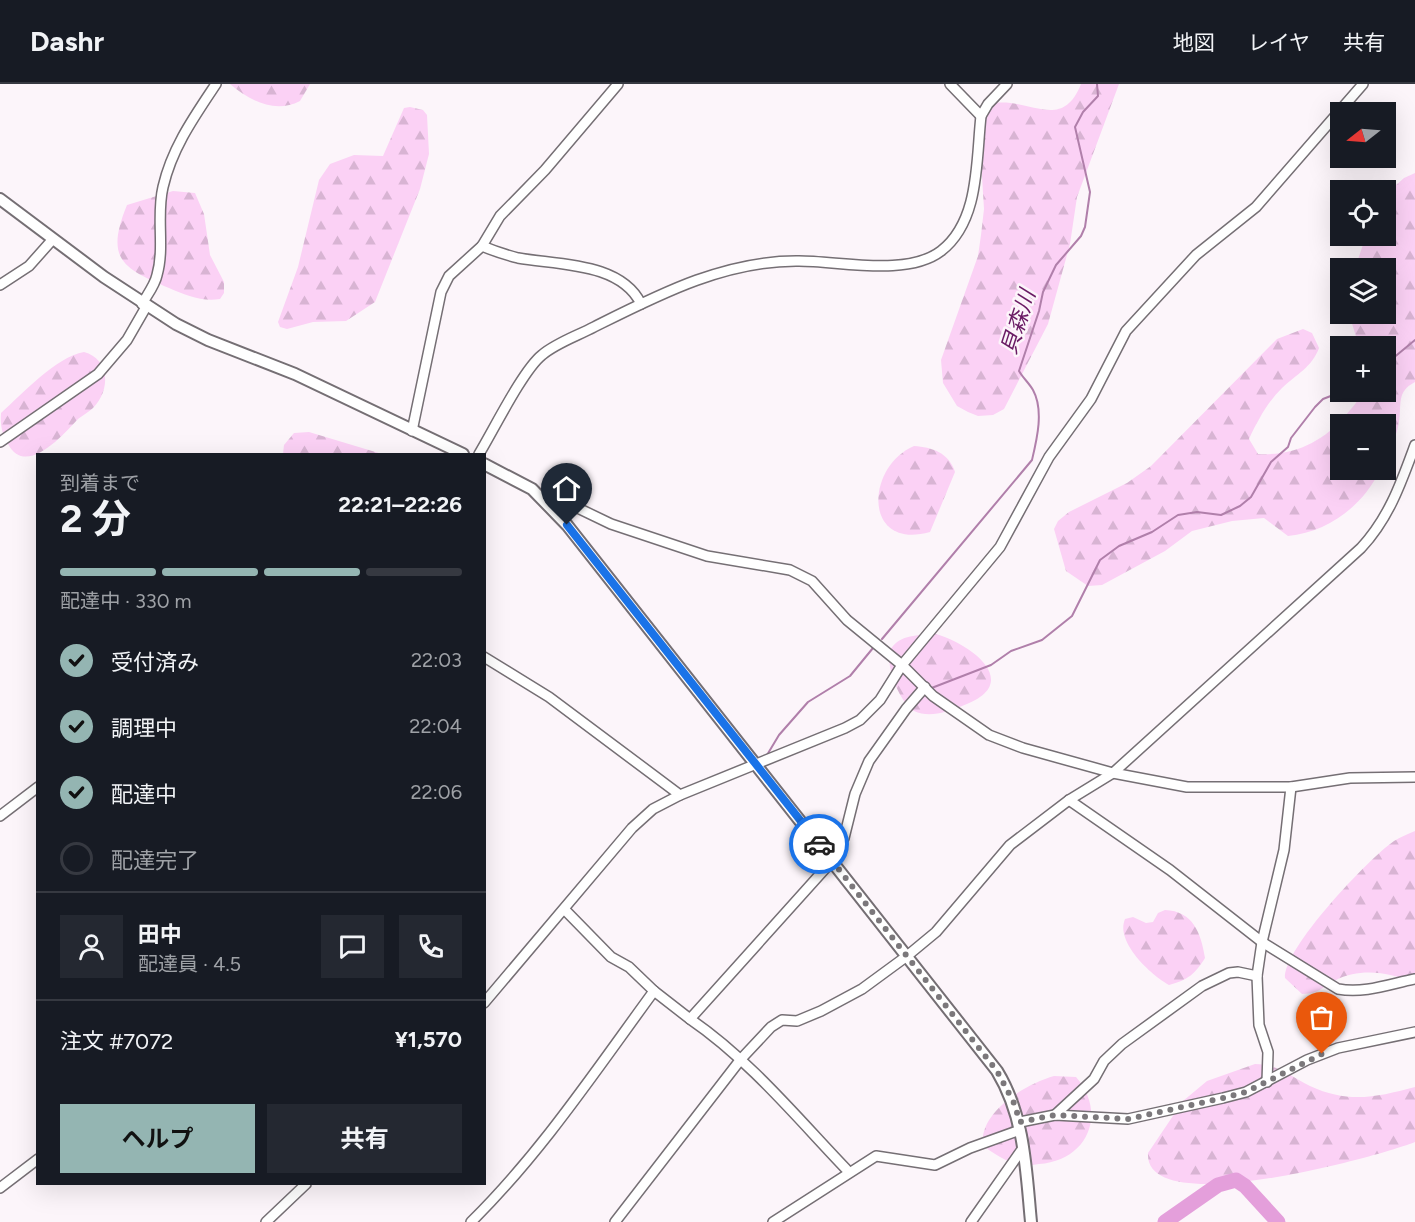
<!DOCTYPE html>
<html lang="ja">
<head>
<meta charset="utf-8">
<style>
	:root { --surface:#171b24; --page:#242831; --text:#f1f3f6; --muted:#9ea1a6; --line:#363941; --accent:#94b5b2 }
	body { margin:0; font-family:Figtree,"Noto Sans JP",sans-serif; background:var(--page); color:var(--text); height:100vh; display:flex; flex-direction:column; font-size:22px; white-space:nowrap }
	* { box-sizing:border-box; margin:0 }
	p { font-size:20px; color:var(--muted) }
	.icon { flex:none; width:33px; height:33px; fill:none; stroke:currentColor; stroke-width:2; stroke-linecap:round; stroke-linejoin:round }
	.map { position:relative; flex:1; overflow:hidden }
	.panel { position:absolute; left:36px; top:369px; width:450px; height:732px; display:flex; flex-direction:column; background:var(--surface); border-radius:0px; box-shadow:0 6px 24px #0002 }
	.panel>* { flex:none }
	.needle { width:39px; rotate:253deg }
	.tools { position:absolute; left:1330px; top:18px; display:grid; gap:12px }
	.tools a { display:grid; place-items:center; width:66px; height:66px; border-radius:0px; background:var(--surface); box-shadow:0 6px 24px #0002; font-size:30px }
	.pin { position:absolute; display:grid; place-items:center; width:51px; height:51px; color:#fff; margin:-62px -26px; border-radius:50% 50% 50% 0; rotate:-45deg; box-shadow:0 0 6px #0007 }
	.pin .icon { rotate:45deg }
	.courier { position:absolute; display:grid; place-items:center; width:60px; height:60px; margin:-30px; border:4px solid #1a73e8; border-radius:50%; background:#fff; color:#222; box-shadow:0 2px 8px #0007 }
	.head em { font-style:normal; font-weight:700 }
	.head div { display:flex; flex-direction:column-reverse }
	.head { display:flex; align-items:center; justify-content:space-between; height:102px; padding:0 24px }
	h1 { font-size:39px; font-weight:700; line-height:45px }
	.bar { display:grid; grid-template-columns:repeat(4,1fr); gap:9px 6px; align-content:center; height:72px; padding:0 24px }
	.bar i { height:8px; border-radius:4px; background:var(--line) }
	.bar .selected { background:var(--accent) }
	.bar p { grid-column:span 4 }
	.line { display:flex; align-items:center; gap:15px; padding:0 24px; border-top:2px solid var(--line) }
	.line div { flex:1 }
	.round { display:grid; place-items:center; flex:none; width:63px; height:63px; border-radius:0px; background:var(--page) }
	ol { padding:0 24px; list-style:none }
	li { display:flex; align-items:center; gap:18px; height:66px }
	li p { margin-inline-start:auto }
	li .icon { padding:6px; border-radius:50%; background:var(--accent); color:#111; stroke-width:4 }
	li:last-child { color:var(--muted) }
	li i { width:33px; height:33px; border:3px solid var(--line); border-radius:50% }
	.button { display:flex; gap:12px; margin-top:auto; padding:12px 24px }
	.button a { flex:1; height:69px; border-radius:0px; background:var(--accent); color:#111; font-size:24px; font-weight:700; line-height:69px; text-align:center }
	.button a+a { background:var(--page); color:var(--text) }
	header { display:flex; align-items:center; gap:36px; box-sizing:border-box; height:84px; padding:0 30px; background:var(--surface); border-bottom:2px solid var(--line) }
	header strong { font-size:28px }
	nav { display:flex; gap:33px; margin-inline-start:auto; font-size:21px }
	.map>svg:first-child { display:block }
	.forest { fill:url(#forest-firs) }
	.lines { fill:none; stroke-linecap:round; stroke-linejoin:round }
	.stream { stroke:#b07faa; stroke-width:2 }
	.river { stroke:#e49fdb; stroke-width:15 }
	.minor-casing { stroke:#756f74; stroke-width:12 }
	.tertiary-casing { stroke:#756f74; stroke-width:14 }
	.minor { stroke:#fff; stroke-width:9 }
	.tertiary { stroke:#fff; stroke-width:10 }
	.done { stroke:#7b787b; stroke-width:6; stroke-dasharray:0 10.8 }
	.route { stroke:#1a73e8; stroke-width:8 }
	.labels { text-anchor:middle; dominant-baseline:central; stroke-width:5; stroke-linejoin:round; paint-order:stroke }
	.water-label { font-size:22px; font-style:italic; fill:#6a1b64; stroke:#fcf5fa }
</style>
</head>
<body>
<header>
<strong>Dashr</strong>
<nav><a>地図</a><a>レイヤ</a><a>共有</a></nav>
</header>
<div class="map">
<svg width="1415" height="1138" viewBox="0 0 1415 1138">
	<defs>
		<pattern id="forest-firs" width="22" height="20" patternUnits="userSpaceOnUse" patternTransform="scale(1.5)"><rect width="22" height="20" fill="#fbd1f5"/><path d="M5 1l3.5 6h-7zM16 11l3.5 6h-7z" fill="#d8b4d3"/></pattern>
	</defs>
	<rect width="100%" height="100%" fill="#fcf5fa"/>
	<g class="forest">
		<path d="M230 0H310L300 17C275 30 250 17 230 0Z"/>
		<path d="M1081 0H1119L1077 113 1070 160 1048 240 1004 325 993 331 978 332 968 328 957 322 943 299 941 276 978 172 981 151 984 125 981 76 974 30C980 27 988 20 995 19 1030 14 1062 48 1081 0Z"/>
		<path d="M410 23 423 26 427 31 429 70 420 105 375 218 346 237 313 238 287 245 280 243 278 238 298 183 319 96 330 80 354 71 383 72 404 24Z"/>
		<path d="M1415 89V298C1396 308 1402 320 1399 338 1397 351 1391 362 1386 374V340H1341V386H1380C1363 422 1328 448 1288 452L1264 434 1232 437 1192 447 1165 467 1102 501 1088 502 1066 487 1054 445 1058 437 1069 428 1127 399 1151 382 1277 255 1303 245 1312 249 1319 264C1312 283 1297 290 1282 304 1267 319 1258 336 1249 355L1258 370C1294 372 1323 358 1346 331 1352 324 1359 316 1362 308H1386V262H1359L1349 230H1386V184H1355L1366 152H1386V110L1404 94Z"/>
		<path d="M173 107 195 109 204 130 210 171 224 198V209L220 215C202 218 185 211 169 204 122 184 105 175 127 121Z"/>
		<path d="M84 268C110 275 111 306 93 324 89 328 83 331 78 335 64 350 26 394 8 360 2 350 0 341 1 329 22 310 56 273 84 268Z"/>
		<path d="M309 348 382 370H283L284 361 294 349Z"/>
		<path d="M914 362C932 363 949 369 955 388L930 448C863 467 865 383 914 362Z"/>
		<path d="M936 550C973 561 1024 600 962 622 947 628 929 634 914 627 900 620 881 574 893 562 903 550 922 551 936 550Z"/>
		<path d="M1415 747V899C1391 889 1362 883 1336 896 1321 903 1322 909 1302 910L1285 894C1283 865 1368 775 1394 757 1400 753 1408 750 1415 747Z"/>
		<path d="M1165 826C1193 827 1201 849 1205 874 1195 890 1188 896 1169 901 1151 891 1115 858 1125 835L1133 833 1146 839 1153 838 1158 829Z"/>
		<path d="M1255 980C1281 981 1289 992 1310 1002 1349 1020 1377 1013 1415 1003V1058C1380 1072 1144 1138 1148 1069L1183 1017 1207 997Z"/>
		<path d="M1054 992 1076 993C1108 1030 1087 1077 1039 1080 1033 1081 1026 1082 1020 1081 1008 1079 993 1069 983 1062 978 1028 1026 1000 1054 992Z"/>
	</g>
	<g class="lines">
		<g class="stream">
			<path d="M1386 280 1415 256"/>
			<path d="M882 555 1032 376C1037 355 1044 326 1033 306 1029 299 1023 294 1019 287L1039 227 1043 208 1056 181 1081 152 1085 143 1090 108 1075 43 1083 28 1098 12 1097 0"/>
			<path d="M929 605 991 581 1011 567 1042 556 1072 532 1100 476 1119 462 1152 448 1178 431 1197 428 1221 431 1240 422 1251 413 1271 378 1288 363 1291 354 1315 323 1323 315 1341 308"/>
			<path d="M767 671 779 651 808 618 850 592 873 564"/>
		</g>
		<path class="river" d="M1165 1138 1218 1101 1236 1096 1245 1102 1278 1138"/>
		<g class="minor-casing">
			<g id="minor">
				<path d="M950 0 981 32"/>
				<path d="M482 162C494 167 506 171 518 174 557 181 621 178 641 220"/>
				<path d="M0 201 29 182 53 155"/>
				<path d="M142 220C147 211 155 201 157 191 165 163 156 132 163 103 172 64 194 33 216 0"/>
				<path d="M412 347 441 208 449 192 482 162 500 132 545 86 618 0"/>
				<path d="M0 358 98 290 127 256 146 223"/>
				<path d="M479 370C493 347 523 286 542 271 556 259 577 252 594 243 658 211 725 176 799 177 840 177 907 193 941 167 980 137 976 76 981 32L988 20 1007 0"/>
				<path d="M543 414H557L611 440 707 472 790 486 812 497 847 536 902 581 933 612 989 651 1023 664 1113 689 1187 703H1291L1350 694 1415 693"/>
				<path d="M484 573 549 613 680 711"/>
				<path d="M1069 716 1170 786 1262 858 1338 905C1364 910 1390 900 1415 895"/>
				<path d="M0 732 38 703"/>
				<path d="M565 826 611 873 629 883 654 907"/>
				<path d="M484 919 632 744 653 725 680 711 845 644 860 636 880 616 902 581 1000 463 1049 373 1091 315 1126 247 1196 171 1256 123 1363 0"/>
				<path d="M690 935C750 976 798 1035 848 1087"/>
				<path d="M1267 998 1268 968 1259 941 1257 892 1262 858 1284 766 1291 703"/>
				<path d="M1055 1031 1094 995 1104 977 1122 960 1202 902 1229 889 1238 888 1257 892"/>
				<path d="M1020 1038 1055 1031 1128 1035 1223 1014 1246 1008 1307 976 1338 964 1415 948"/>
				<path d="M0 1104 38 1075"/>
				<path d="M266 1138 306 1100"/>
				<path d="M471 1138C541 1069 596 986 654 907L690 935 832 777 844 754 855 710 869 677 906 625 925 603"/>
				<path d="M615 1138 741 975 771 943 782 936 797 937 821 927 862 905 907 872 936 848 1010 761 1069 716 1113 689 1361 464C1389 434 1401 399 1415 361"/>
				<path d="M773 1138 876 1072 935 1081 970 1064 1020 1046"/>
				<path d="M971 1138 1023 1064"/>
			</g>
		</g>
		<g class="tertiary-casing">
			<g id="tertiary">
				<path d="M0 115 104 193 176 240 208 256 295 290 463 370"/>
				<path d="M484 380 532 405 567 441 997 987C1025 1033 1026 1086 1031 1138"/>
			</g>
		</g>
		<use href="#minor" class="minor"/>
		<use href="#tertiary" class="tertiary"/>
	</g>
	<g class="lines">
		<path class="done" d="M819 760 997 987 1014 1019 1020 1038 1055 1031 1128 1035 1223 1014 1246 1008 1322 970"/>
		<path class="route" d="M567 441 819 760"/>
	</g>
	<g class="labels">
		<g class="water-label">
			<text transform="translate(1018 238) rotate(-72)">貝森川</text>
		</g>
	</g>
</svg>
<div class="tools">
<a><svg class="needle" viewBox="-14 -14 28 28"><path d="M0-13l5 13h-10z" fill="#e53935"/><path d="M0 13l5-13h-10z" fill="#9ea1a6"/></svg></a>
<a><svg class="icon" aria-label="locate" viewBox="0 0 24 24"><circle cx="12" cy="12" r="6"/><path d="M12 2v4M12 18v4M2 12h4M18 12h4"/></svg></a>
<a><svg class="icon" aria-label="layers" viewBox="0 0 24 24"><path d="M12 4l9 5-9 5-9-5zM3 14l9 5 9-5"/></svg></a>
<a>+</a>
<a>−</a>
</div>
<div class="pin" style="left:1322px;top:970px;background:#ea580c"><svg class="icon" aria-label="bag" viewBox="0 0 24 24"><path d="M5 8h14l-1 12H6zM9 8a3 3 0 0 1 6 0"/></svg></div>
<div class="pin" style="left:567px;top:441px;background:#1f2937"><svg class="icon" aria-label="home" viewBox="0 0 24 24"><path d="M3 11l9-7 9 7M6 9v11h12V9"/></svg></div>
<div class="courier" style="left:819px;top:760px"><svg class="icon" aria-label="car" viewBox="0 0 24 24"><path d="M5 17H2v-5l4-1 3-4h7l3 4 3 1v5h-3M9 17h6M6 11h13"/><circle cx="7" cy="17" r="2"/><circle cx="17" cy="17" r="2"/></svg></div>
<section class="panel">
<div class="head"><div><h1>2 分</h1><p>到着まで</p></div><em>22:21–22:26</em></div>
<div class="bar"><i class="selected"></i><i class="selected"></i><i class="selected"></i><i></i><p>配達中 · 330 m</p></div>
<ol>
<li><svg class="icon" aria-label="check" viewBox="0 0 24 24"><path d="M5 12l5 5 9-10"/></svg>受付済み<p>22:03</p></li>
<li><svg class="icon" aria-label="check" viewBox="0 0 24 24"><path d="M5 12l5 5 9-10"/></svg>調理中<p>22:04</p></li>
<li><svg class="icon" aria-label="check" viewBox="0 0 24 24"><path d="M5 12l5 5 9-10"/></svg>配達中<p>22:06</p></li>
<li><i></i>配達完了</li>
</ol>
<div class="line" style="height:108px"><a class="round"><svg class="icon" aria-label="person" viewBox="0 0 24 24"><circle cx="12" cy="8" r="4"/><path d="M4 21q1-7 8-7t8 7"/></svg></a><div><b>田中</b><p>配達員 · 4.5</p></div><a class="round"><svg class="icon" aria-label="chat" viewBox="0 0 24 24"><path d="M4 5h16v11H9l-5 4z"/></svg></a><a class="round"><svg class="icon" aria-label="phone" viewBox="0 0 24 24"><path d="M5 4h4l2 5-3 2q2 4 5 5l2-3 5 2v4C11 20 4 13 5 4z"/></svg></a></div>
<div class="line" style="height:78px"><div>注文 #7072</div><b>¥1,570</b></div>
<div class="button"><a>ヘルプ</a><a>共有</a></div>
</section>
</div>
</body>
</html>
